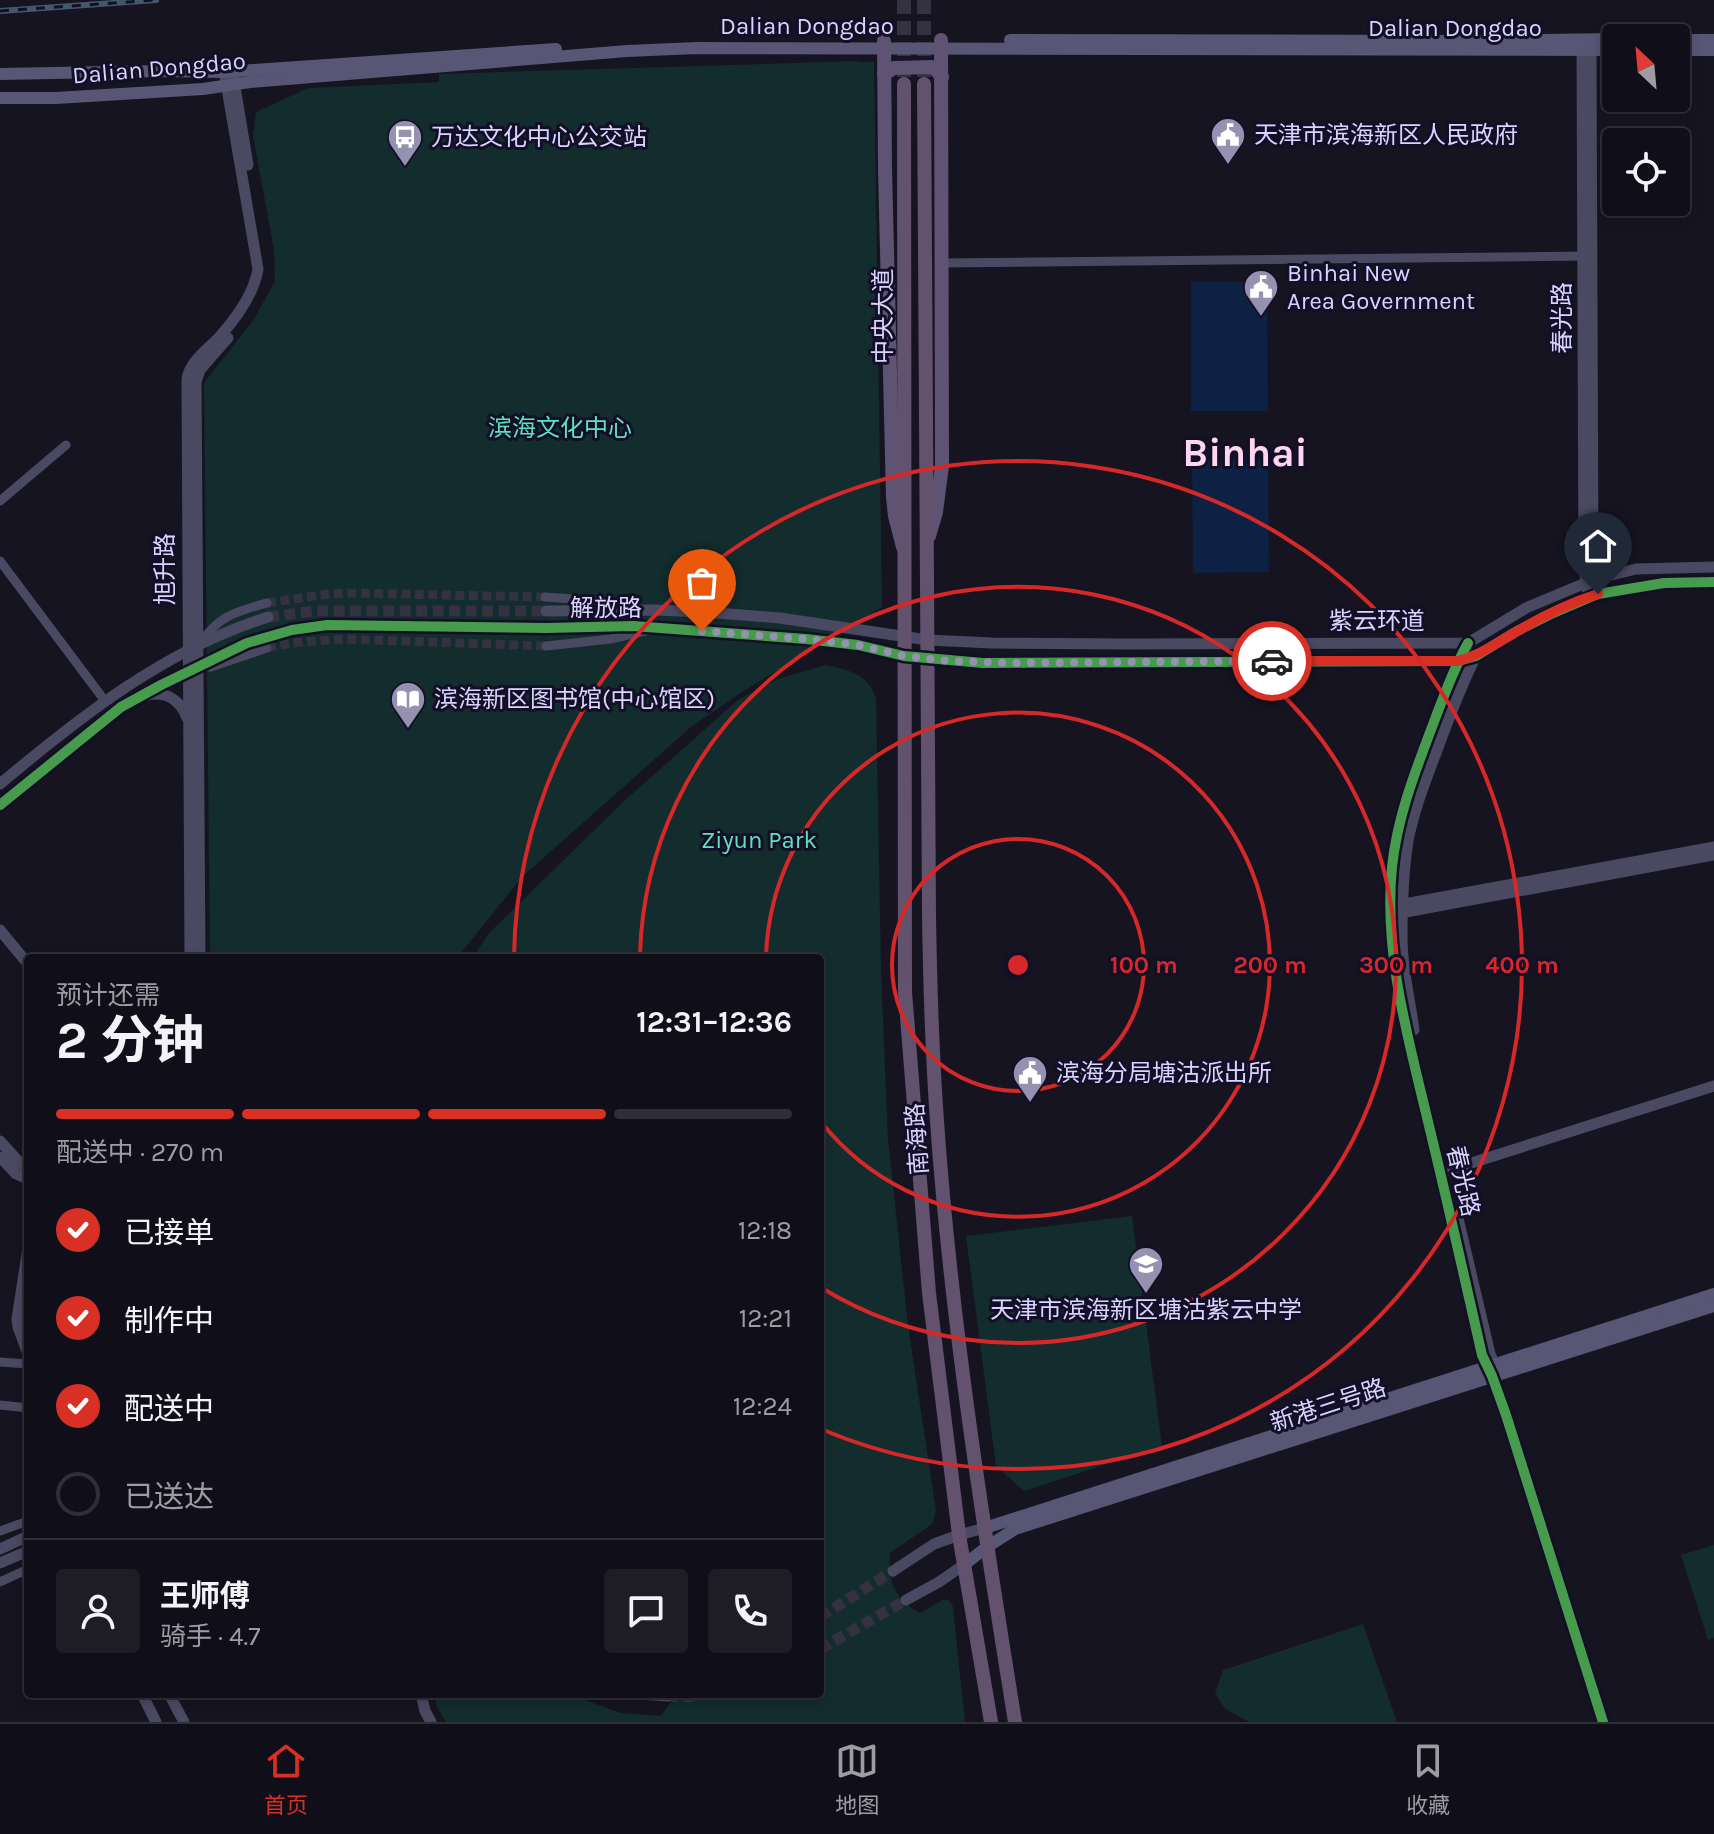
<!DOCTYPE html>
<html lang="zh">
<head>
<meta charset="utf-8">
<style>
	:root { --surface:#100f19; --page:#1e1d26; --text:#f1f3f6; --muted:#9c9ca2; --line:#302f38; --accent:#d93025 }
	body { margin:0; font-family:Karla,"Noto Sans SC",sans-serif; background:var(--page); color:var(--text); height:100vh; display:flex; flex-direction:column; font-size:30px; white-space:nowrap }
	* { box-sizing:border-box; margin:0 }
	p { font-size:26px; color:var(--muted) }
	.icon { flex:none; width:44px; height:44px; fill:none; stroke:currentColor; stroke-width:2; stroke-linecap:round; stroke-linejoin:round }
	.map { position:relative; flex:1; overflow:hidden }
	.panel { position:absolute; left:24px; top:954px; width:800px; height:744px; display:flex; flex-direction:column; background:var(--surface); border-radius:8px; box-shadow:0 4px 12px #0003,0 0 0 2px var(--line) }
	.panel>* { flex:none }
	.needle { width:52px; rotate:334deg }
	.buttons { position:absolute; left:1602px; top:24px; display:grid; gap:16px }
	.buttons a { display:grid; place-items:center; width:88px; height:88px; border-radius:8px; background:var(--surface); box-shadow:0 4px 12px #0003,0 0 0 2px var(--line); font-size:40px }
	.pin { position:absolute; display:grid; place-items:center; width:68px; height:68px; color:#fff; margin:-82px -34px; border-radius:50% 50% 50% 0; rotate:-45deg; box-shadow:0 0 8px #0007 }
	.pin .icon { rotate:45deg }
	.courier { position:absolute; display:grid; place-items:center; width:80px; height:80px; margin:-40px; border:6px solid #d93025; border-radius:50%; background:#fff; color:#222; box-shadow:0 2px 10px #0007 }
	.summary em { font-style:normal; font-weight:700 }
	.summary div { display:flex; flex-direction:column-reverse }
	.summary { display:flex; align-items:center; justify-content:space-between; height:136px; padding:0 32px }
	h1 { font-size:52px; font-weight:700; line-height:60px }
	.bar { display:grid; grid-template-columns:repeat(4,1fr); gap:12px 8px; align-content:center; height:96px; padding:0 32px }
	.bar i { height:10px; border-radius:6px; background:var(--line) }
	.bar .selected { background:var(--accent) }
	.bar p { grid-column:span 4 }
	.line { display:flex; align-items:center; gap:20px; padding:0 32px; border-top:2px solid var(--line) }
	.line div { flex:1 }
	.round { display:grid; place-items:center; flex:none; width:84px; height:84px; border-radius:8px; background:var(--page) }
	ol { padding:0 32px; list-style:none }
	li { display:flex; align-items:center; gap:24px; height:88px }
	li p { margin-inline-start:auto }
	li .icon { padding:8px; border-radius:50%; background:var(--accent); color:#fff; stroke-width:4 }
	li:last-child { color:var(--muted) }
	li i { width:44px; height:44px; border:4px solid var(--line); border-radius:50% }
	.dock { display:flex; justify-content:space-around; align-items:center; height:112px; border-top:2px solid var(--line); background:var(--surface); font-size:22px; color:var(--muted) }
	.dock a { display:grid; justify-items:center; gap:4px }
	.dock .selected { color:var(--accent) }
	.map>svg:first-child { display:block }
	.green { fill:#132c2d }
	.water { fill:#0d2144 }
	.lines { fill:none; stroke-linecap:round; stroke-linejoin:round }
	.minor-tunnel { stroke:#333142; stroke-width:9; stroke-dasharray:9 4.5; stroke-linecap:butt }
	.tertiary-tunnel { stroke:#333142; stroke-width:11; stroke-dasharray:11 5.5; stroke-linecap:butt }
	.trunk-tunnel { stroke:#333142; stroke-width:14; stroke-dasharray:14 7; stroke-linecap:butt }
	.minor { stroke:#4a4962; stroke-width:9 }
	.tertiary { stroke:#4a4962; stroke-width:11 }
	.secondary { stroke:#575674; stroke-width:12 }
	.primary { stroke:#5e5373; stroke-width:14 }
	.trunk { stroke:#62526e; stroke-width:14 }
	.rail-casing { stroke:#43596b; stroke-width:6 }
	.rail { stroke:#130f26; stroke-width:3; stroke-dasharray:9; stroke-linecap:butt }
	.cycleway-casing { stroke:#130f26; stroke-width:15 }
	.cycleway { stroke:#469c4c; stroke-width:10 }
	.done { stroke:#9591b1; stroke-width:8; stroke-dasharray:0 14.4 }
	.route { stroke:#d93025; stroke-width:10 }
	.ring { fill:none; stroke:#d62828; stroke-width:4 }
	.labels { text-anchor:middle; dominant-baseline:central; stroke-width:6; stroke-linejoin:round; paint-order:stroke }
	.street-label { font-size:24px; fill:#d9d4ff; stroke:#130f26 }
	.poi-label { font-size:24px; fill:#d9d4ff; stroke:#130f26; text-anchor:start }
	.park-label { font-size:24px; fill:#5fe0c0; stroke:#130f26 }
	.town-label { font-size:40px; font-weight:bold; fill:#ffd6f0; stroke:#130f26 }
	.centre { fill:#d62828; stroke:#130f26; stroke-width:4 }
	.ring-label { font-size:24px; text-anchor:middle; font-weight:bold; fill:#d62828; stroke:#130f26; stroke-width:6; stroke-linejoin:round; paint-order:stroke }
</style>
</head>
<body>
<div class="map">
<svg width="1714" height="1722" viewBox="0 0 1714 1722">
	<rect width="100%" height="100%" fill="#161421"/>
	<g class="green">
		<path d="M858 61 859 62H874L882 607 745 690 691 727 522 877 457 958H210L204 383 254 319 275 281 274 250 253 136 256 112 308 88 439 82V74Z"/>
		<path d="M826 665C848 670 869 674 876 698L881 970 888 1139 908 1325 936 1511 932 1524 890 1553C888 1581 894 1600 921 1613L944 1599 950 1601 953 1607 965 1722H446L437 1707 435 1694H568L621 1713 661 1716 677 1694H820V958H472L490 932 623 802 739 699 777 679Z"/>
		<path d="M1132 1216 1162 1446 1024 1491 996 1466 966 1236Z"/>
		<path d="M1714 1545V1638L1708 1640 1681 1555Z"/>
		<path d="M1363 1624 1397 1722H1249L1225 1709 1215 1693 1223 1670Z"/>
	</g>
	<g class="water">
		<path d="M1191 282H1267L1268 411H1191Z"/>
		<path d="M1268 459 1269 572 1193 573 1192 460Z"/>
	</g>
	<g class="lines">
		<g class="minor-tunnel">
			<path d="M267 603 328 594 346 593 545 597"/>
			<path d="M267 648 291 643 344 639 546 646"/>
		</g>
		<g class="tertiary-tunnel">
			<path d="M268 617 314 611H546"/>
			<path d="M266 636 327 625 546 628"/>
			<path d="M820 1617 893 1571"/>
			<path d="M820 1649 906 1600"/>
			<path d="M667 1696 687 1697 704 1694"/>
		</g>
		<g class="trunk-tunnel">
			<path d="M904 0V84"/>
			<path d="M924 0V84"/>
		</g>
		<g class="minor">
			<path d="M942 263 1587 256"/>
			<path d="M0 501 66 445"/>
			<path d="M0 561 105 701"/>
			<path d="M545 597 603 601 636 606"/>
			<path d="M198 646C218 616 234 612 267 603"/>
			<path d="M546 646 611 639 653 629"/>
			<path d="M199 666 211 667 267 648"/>
			<path d="M0 1362 28 1364"/>
			<path d="M0 1405 28 1408"/>
			<path d="M0 1531 28 1521"/>
			<path d="M0 1582 28 1569"/>
		</g>
		<g class="tertiary">
			<path d="M1582 43 1584 568 1587 589"/>
			<path d="M1591 43 1593 568 1598 594"/>
			<path d="M233 75 248 165"/>
			<path d="M546 611 655 610 704 612 780 618 928 640 992 643 1128 644 1468 643 1526 608 1595 579 1636 569 1714 567"/>
			<path d="M546 628 633 626 753 633 858 645 904 656 927 659 983 663 1458 661 1476 656 1517 631 1551 614 1598 594 1664 583 1714 582"/>
			<path d="M1461 656C1450 677 1442 701 1434 723 1415 771 1397 818 1392 868 1384 957 1410 1045 1431 1131 1448 1205 1465 1280 1482 1355L1492 1376 1506 1415 1603 1722"/>
			<path d="M148 695C167 691 181 701 187 718"/>
			<path d="M0 784C81 716 166 649 268 617"/>
			<path d="M0 805 121 707 219 656 266 636"/>
			<path d="M1399 905 1714 847"/>
			<path d="M1395 914 1714 855"/>
			<path d="M0 930 28 964"/>
			<path d="M190 958 187 379C190 360 209 349 221 335 237 317 254 293 258 269L225 77"/>
			<path d="M200 958 196 382 200 370 228 338"/>
			<path d="M1414 1030C1410 999 1402 969 1402 938 1402 906 1403 872 1408 841 1414 810 1425 782 1436 753 1448 720 1460 688 1476 656"/>
			<path d="M0 1141 18 1161 28 1169"/>
			<path d="M0 1157 16 1174 28 1179"/>
			<path d="M1440 1173 1714 1086"/>
			<path d="M1457 1214 1490 1354 1498 1371"/>
			<path d="M28 1248 17 1319 18 1327 28 1354"/>
			<path d="M0 1549 28 1536"/>
			<path d="M0 1563 28 1551"/>
			<path d="M893 1571 934 1544 959 1535 985 1528"/>
			<path d="M906 1600 939 1582 965 1564"/>
			<path d="M142 1694 156 1722"/>
			<path d="M169 1694 184 1722"/>
			<path d="M421 1694 425 1711 431 1722"/>
			<path d="M639 1694 667 1696"/>
		</g>
		<g class="secondary">
			<path d="M1010 40 1459 41 1616 39"/>
			<path d="M1676 40H1714"/>
			<path d="M1676 50H1714"/>
			<path d="M0 74 160 71 224 72 556 49"/>
			<path d="M0 98H56L203 89 250 82 627 51 697 48 1616 50"/>
			<path d="M985 1528 1714 1294"/>
			<path d="M965 1564 987 1547 1015 1529 1714 1306"/>
		</g>
		<g class="primary">
			<path d="M884 41 885 168 893 497 895 516 903 547"/>
			<path d="M884 74 894 68 932 67 937 71 942 77"/>
			<path d="M929 536 936 512 942 466 941 40"/>
		</g>
		<g class="trunk">
			<path d="M904 84 905 992 929 1293 959 1535 991 1722"/>
			<path d="M924 84 929 915C930 983 932 1052 937 1121 951 1322 983 1523 1015 1722"/>
		</g>
		<g class="rail-casing">
			<path id="rail" d="M0 11 156 0"/>
		</g>
		<use href="#rail" class="rail"/>
		<g class="cycleway-casing">
			<g id="cycleway">
				<path d="M1468 643C1453 670 1443 698 1432 727 1415 772 1397 818 1392 867 1383 956 1410 1044 1430 1130 1448 1204 1465 1280 1482 1355L1492 1376 1506 1415 1603 1722"/>
				<path d="M0 805 121 707 161 685 247 643 292 630 327 625 546 628 633 626 806 639 858 645 904 656 983 663 1458 661 1476 656 1517 631 1551 614 1598 594 1664 583 1714 582"/>
			</g>
		</g>
		<use href="#cycleway" class="cycleway"/>
	</g>
	<g class="lines">
		<path class="done" d="M702 631 806 639 858 645 904 656 949 661 1013 663 1272 661"/>
		<path class="route" d="M1272 661H1458C1481 655 1496 643 1516 632 1541 617 1570 603 1598 594"/>
	</g>
	<g class="ring">
		<circle cx="1018" cy="965" r="126"/>
		<path d="M766 956A252 252 0 1 1 821 1122"/>
		<path d="M640 955A378 378 0 1 1 820 1287"/>
		<path d="M514 956A504 504 0 1 1 821 1429"/>
	</g>
	<defs>
		<g id="civic-pin" transform="scale(1.8)"><path d="M0 17L-7.5 6A9.5 9.5 0 1 1 7.5 6Z" fill="#9591b1" stroke="#130f26"/><path d="M-.6-6.5H3V-4.5H.6V-3L4-1V1h2V6H-6V1h2V-1L-.6-3ZM-1.2 2.5V6h2.4V2.5Z" fill="#fff"/></g>
		<g id="bus-pin" transform="scale(1.8)"><path d="M0 17L-7.5 6A9.5 9.5 0 1 1 7.5 6Z" fill="#9591b1" stroke="#130f26"/><path d="M-5-6H5V4H4V6H2V4H-2V6H-4V4H-5ZM-3.5-4V0h7V-4ZM-3.5 1.2v1.5H-2V1.2ZM2 1.2v1.5H3.5V1.2Z" fill="#fff"/></g>
		<g id="library-pin" transform="scale(1.8)"><path d="M0 17L-7.5 6A9.5 9.5 0 1 1 7.5 6Z" fill="#9591b1" stroke="#130f26"/><path d="M-6-4Q-3-5.5-.7-3.5V5Q-3 3-6 4ZM6-4Q3-5.5 .7-3.5V5Q3 3 6 4Z" fill="#fff"/></g>
		<g id="school-pin" transform="scale(1.8)"><path d="M0 17L-7.5 6A9.5 9.5 0 1 1 7.5 6Z" fill="#9591b1" stroke="#130f26"/><path d="M0-5L7-2L0 1L-7-2ZM-4 1L0 2.5L4 1V4Q0 6-4 4Z" fill="#fff"/></g>
	</defs>
	<g fill-rule="evenodd">
		<use href="#civic-pin" x="1228" y="135"/>
		<use href="#bus-pin" x="405" y="137"/>
		<use href="#civic-pin" x="1261" y="287"/>
		<use href="#library-pin" x="408" y="699"/>
		<use href="#civic-pin" x="1030" y="1073"/>
		<use href="#school-pin" x="1146" y="1264"/>
	</g>
	<g class="labels">
		<g class="street-label">
			<text x="807" y="26">Dalian Dongdao</text>
			<text x="1455" y="28">Dalian Dongdao</text>
			<text transform="translate(159 68) rotate(-5)">Dalian Dongdao</text>
			<text transform="translate(883 316) rotate(-90)">中央大道</text>
			<text transform="translate(1562 318) rotate(-90)">春光路</text>
			<text transform="translate(165 569) rotate(-90)">旭升路</text>
			<text x="606" y="608">解放路</text>
			<text x="1377" y="621">紫云环道</text>
			<text transform="translate(917 1139) rotate(-94)">南海路</text>
			<text transform="translate(1463 1181) rotate(77)">春光路</text>
			<text transform="translate(1328 1405) rotate(-18)">新港三号路</text>
		</g>
		<g class="poi-label">
			<text x="1254" y="135">天津市滨海新区人民政府</text>
			<text x="431" y="137">万达文化中心公交站</text>
			<text x="1287" y="273">Binhai New<tspan x="1287" dy="28">Area Government</tspan></text>
			<text x="434" y="699">滨海新区图书馆(中心馆区)</text>
			<text x="1056" y="1073">滨海分局塘沽派出所</text>
			<text x="1146" y="1310" text-anchor="middle">天津市滨海新区塘沽紫云中学</text>
		</g>
		<g class="park-label">
			<text x="560" y="428">滨海文化中心</text>
			<text x="759" y="840">Ziyun Park</text>
		</g>
		<g class="town-label">
			<text x="1245" y="452">Binhai</text>
		</g>
	</g>
	<circle cx="1018" cy="965" r="12" class="centre"/>
	<g class="ring-label">
		<text x="1144" y="973">100 m</text>
		<text x="1270" y="973">200 m</text>
		<text x="1396" y="973">300 m</text>
		<text x="1522" y="973">400 m</text>
	</g>
</svg>
<div class="buttons">
<a><svg class="needle" viewBox="-14 -14 28 28"><path d="M0-13l5 13h-10z" fill="#e53935"/><path d="M0 13l5-13h-10z" fill="#9c9ca2"/></svg></a>
<a><svg class="icon" aria-label="locate" viewBox="0 0 24 24"><circle cx="12" cy="12" r="6"/><path d="M12 2v4M12 18v4M2 12h4M18 12h4"/></svg></a>
</div>
<div class="pin" style="left:702px;top:631px;background:#ea580c"><svg class="icon" aria-label="bag" viewBox="0 0 24 24"><path d="M5 8h14l-1 12H6zM9 8a3 3 0 0 1 6 0"/></svg></div>
<div class="pin" style="left:1598px;top:594px;background:#1f2937"><svg class="icon" aria-label="home" viewBox="0 0 24 24"><path d="M3 11l9-7 9 7M6 9v11h12V9"/></svg></div>
<div class="courier" style="left:1272px;top:661px"><svg class="icon" aria-label="car" viewBox="0 0 24 24"><path d="M5 17H2v-5l4-1 3-4h7l3 4 3 1v5h-3M9 17h6M6 11h13"/><circle cx="7" cy="17" r="2"/><circle cx="17" cy="17" r="2"/></svg></div>
<section class="panel">
<div class="summary"><div><h1>2 分钟</h1><p>预计还需</p></div><em>12:31–12:36</em></div>
<div class="bar"><i class="selected"></i><i class="selected"></i><i class="selected"></i><i></i><p>配送中 · 270 m</p></div>
<ol>
<li><svg class="icon" aria-label="check" viewBox="0 0 24 24"><path d="M5 12l5 5 9-10"/></svg>已接单<p>12:18</p></li>
<li><svg class="icon" aria-label="check" viewBox="0 0 24 24"><path d="M5 12l5 5 9-10"/></svg>制作中<p>12:21</p></li>
<li><svg class="icon" aria-label="check" viewBox="0 0 24 24"><path d="M5 12l5 5 9-10"/></svg>配送中<p>12:24</p></li>
<li><i></i>已送达</li>
</ol>
<div class="line" style="height:144px"><a class="round"><svg class="icon" aria-label="person" viewBox="0 0 24 24"><circle cx="12" cy="8" r="4"/><path d="M4 21q1-7 8-7t8 7"/></svg></a><div><b>王师傅</b><p>骑手 · 4.7</p></div><a class="round"><svg class="icon" aria-label="chat" viewBox="0 0 24 24"><path d="M4 5h16v11H9l-5 4z"/></svg></a><a class="round"><svg class="icon" aria-label="phone" viewBox="0 0 24 24"><path d="M5 4h4l2 5-3 2q2 4 5 5l2-3 5 2v4C11 20 4 13 5 4z"/></svg></a></div>
</section>
</div>
<nav class="dock">
<a class="selected"><svg class="icon" aria-label="home" viewBox="0 0 24 24"><path d="M3 11l9-7 9 7M6 9v11h12V9"/></svg>首页</a>
<a><svg class="icon" aria-label="map" viewBox="0 0 24 24"><path d="M3 6l6-2 6 2 6-2v14l-6 2-6-2-6 2zM9 4v14M15 6v14"/></svg>地图</a>
<a><svg class="icon" aria-label="saved" viewBox="0 0 24 24"><path d="M7 4h10v16l-5-4-5 4z"/></svg>收藏</a>
</nav>
</body>
</html>
